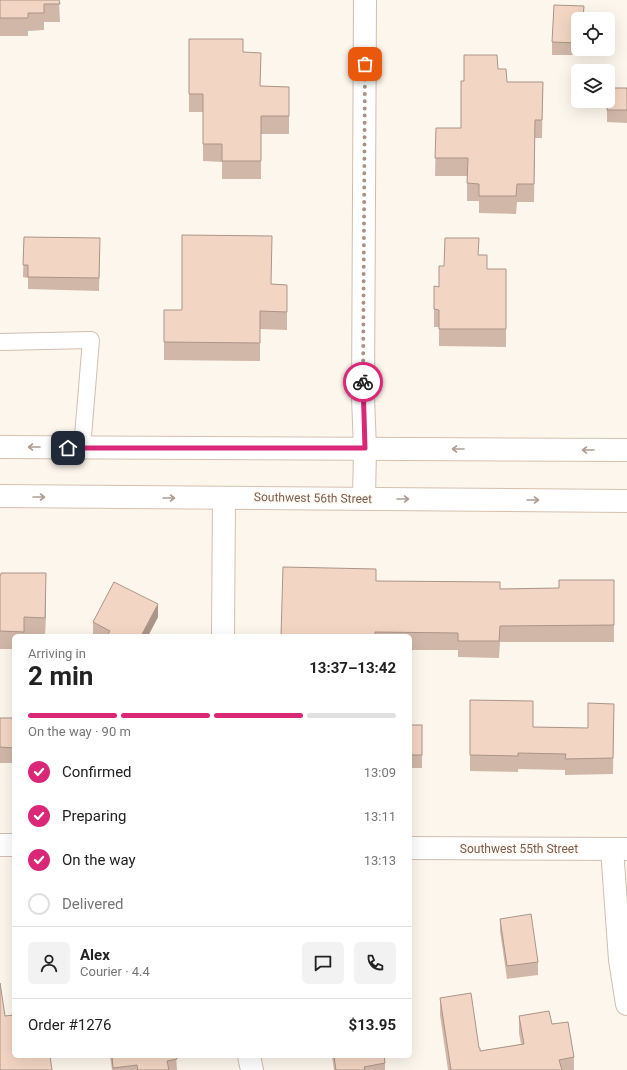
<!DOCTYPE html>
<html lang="en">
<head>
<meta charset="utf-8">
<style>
	:root { --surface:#fff; --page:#f2f2f2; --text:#222; --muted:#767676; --line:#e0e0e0; --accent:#db2777 }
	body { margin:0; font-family:Roboto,sans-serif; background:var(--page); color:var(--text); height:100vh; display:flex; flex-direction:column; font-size:15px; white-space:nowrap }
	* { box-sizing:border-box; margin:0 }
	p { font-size:13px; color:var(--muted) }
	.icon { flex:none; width:22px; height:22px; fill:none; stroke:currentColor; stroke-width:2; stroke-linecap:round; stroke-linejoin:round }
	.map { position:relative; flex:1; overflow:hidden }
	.side { position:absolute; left:12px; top:634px; width:400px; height:424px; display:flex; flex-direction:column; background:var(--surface); border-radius:6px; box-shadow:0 4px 16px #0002 }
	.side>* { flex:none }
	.tools { position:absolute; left:571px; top:12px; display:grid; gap:8px }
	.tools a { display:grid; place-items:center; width:44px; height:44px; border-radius:6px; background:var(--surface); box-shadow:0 4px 16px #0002; font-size:20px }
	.pin { position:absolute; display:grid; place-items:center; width:34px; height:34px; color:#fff; margin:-17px; border-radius:8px; box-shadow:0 2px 6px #0006 }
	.courier { position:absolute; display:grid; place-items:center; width:40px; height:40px; margin:-20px; border:3px solid #db2777; border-radius:50%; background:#fff; color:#222; box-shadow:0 1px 5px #0007 }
	.summary em { font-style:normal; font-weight:700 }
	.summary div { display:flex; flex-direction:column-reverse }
	.summary { display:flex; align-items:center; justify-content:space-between; height:68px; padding:0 16px }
	h1 { font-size:26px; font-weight:700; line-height:30px }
	.bar { display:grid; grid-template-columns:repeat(4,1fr); gap:6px 4px; align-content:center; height:48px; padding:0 16px }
	.bar i { height:5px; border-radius:3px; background:var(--line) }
	.bar .active { background:var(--accent) }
	.bar p { grid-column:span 4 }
	.line { display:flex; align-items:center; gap:10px; padding:0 16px; border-top:1px solid var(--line) }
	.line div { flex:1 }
	.round { display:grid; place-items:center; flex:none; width:42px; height:42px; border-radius:6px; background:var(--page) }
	ol { padding:0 16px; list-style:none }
	li { display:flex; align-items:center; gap:12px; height:44px }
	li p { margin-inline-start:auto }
	li .icon { padding:4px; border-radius:50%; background:var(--accent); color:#fff; stroke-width:4 }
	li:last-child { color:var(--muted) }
	li i { width:22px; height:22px; border:2px solid var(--line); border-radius:50% }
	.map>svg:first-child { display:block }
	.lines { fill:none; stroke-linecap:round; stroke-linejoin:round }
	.lane-casing { stroke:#d1beb0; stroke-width:18 }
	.street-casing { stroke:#d1beb0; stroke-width:24 }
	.secondary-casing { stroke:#d6c0b0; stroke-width:24 }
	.lane { stroke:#fff; stroke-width:16 }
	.street { stroke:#fff; stroke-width:22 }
	.secondary { stroke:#fff; stroke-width:22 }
	.wall { fill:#d1b7a8 }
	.shaded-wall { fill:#aa9588 }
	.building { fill:#f3d5c3; stroke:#aa9588 }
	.oneway { stroke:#af9d94 }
	.done { stroke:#a89285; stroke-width:4; stroke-dasharray:0 7.2 }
	.route { stroke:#db2777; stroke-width:5 }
	.labels { text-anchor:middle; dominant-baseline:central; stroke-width:3.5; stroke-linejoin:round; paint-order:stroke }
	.street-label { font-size:12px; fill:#7a5c4d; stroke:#fffaf3 }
</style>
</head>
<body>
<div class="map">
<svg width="627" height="1070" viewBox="0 0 627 1070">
	<rect width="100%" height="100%" fill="#fdf6ec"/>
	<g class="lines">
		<g class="lane-casing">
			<path id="lane" d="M0 342 91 340 82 448"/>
		</g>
		<g class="street-casing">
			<g id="street">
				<path d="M364 499 365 449 363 397 365 0"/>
				<path d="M223 636 224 498"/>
				<path d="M0 845H14"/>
				<path d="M410 848 627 849"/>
				<path d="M612 849 620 960 627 1004"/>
				<path d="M249 1056 252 1070"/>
			</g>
		</g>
		<g class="secondary-casing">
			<g id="secondary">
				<path d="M0 447 627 450"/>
				<path d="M0 496 627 501"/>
			</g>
		</g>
		<use href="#lane" class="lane"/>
		<use href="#street" class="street"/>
		<use href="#secondary" class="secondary"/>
	</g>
	<g class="wall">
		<path d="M0 0H59L60 22H44V30L28 31V36H0Z"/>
		<path d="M584 6V19H578V49H583V55H552V42Z"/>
		<path d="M189 39 243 52 260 86 289 87V134H261V179H222V162L203 161V112H189Z"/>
		<path d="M498 69 507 82H543L542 138H535L534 202H517L516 214 479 213V201H467V176H435L436 128H461L464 81Z"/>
		<path d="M627 88V123L607 122V101Z"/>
		<path d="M24 237 100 251 99 291 28 289V278L23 277Z"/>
		<path d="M479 255 487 269H506V347L439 346V327H434V286L439 287 444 266Z"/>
		<path d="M272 284 287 285V330L260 329V361L164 360V310H182Z"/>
		<path d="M0 575 46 591 45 635H24V636H14V649H0Z"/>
		<path d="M614 580V642H500L499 658 458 657V650H410V636H281L376 581 500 589 559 588Z"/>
		<path d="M158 617 148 636H95L93 635V622Z"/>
		<path d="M470 700 533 727 588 728 614 704 613 774 565 775V770L518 769V772L470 771Z"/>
		<rect x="0" y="718" width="14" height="45"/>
		<rect x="410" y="725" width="12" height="43"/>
		<path d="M500 919 538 962V975L507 979 500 931Z"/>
		<path d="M440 998 479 1048 480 1051 521 1044 519 1033V1016L552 1024 574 1057V1070H448L440 1015Z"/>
		<path d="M110 1056H176L177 1070H112Z"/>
		<path d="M332 1056H384L385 1063V1070H334Z"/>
	</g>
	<g class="shaded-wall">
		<path d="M46 573V591L45 635V618Z"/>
		<path d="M158 604V617L148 636H141Z"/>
	</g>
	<g class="building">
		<path d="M0 0H59L60 4H44V13H28V18H0Z"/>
		<path d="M554 5 584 6 583 19H578V43L552 42Z"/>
		<path d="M189 39H243V52L261 53 260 86 289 87V116H261V161H222V144H203V94H189Z"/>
		<path d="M464 55H497L498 69H506L507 82H543L542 120H535L534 184H517L516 196H479V184L467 183 468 158H435L436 128H461V81H464Z"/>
		<path d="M608 88H627V110H607Z"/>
		<path d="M182 235 272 236 271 284 287 285V312L260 311V343L164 342V310H182Z"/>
		<path d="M24 237 100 238 99 278 28 277V265H23Z"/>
		<path d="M445 238H479L478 255H487V269H506V329H439V310L434 309V286L439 287V266H444Z"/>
		<path d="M283 567 376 569V581L500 582V589L559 588V580H614V625L500 626 499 641H458V633L375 632V636H281Z"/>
		<path d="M1 573H46L45 618 24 617V632L0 631V575H1Z"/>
		<path d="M114 582 158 604 141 636H111L108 634 110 631 93 622Z"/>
		<path d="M470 700 533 701V727L588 728V703L614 704 613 758 565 759 566 754 518 753V756L470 755Z"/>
		<path d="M0 718H14V748L0 747Z"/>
		<rect x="410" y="725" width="12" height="30"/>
		<path d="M531 914 538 962 507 966 500 919Z"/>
		<path d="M0 983 5 1016 14 1015V1056H50L52 1070H0Z"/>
		<path d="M471 993 479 1048H480V1051L524 1044 519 1016 549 1011 552 1024 568 1022 574 1057 559 1060 562 1070H451L440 998Z"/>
		<path d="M112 1056H176L177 1059 167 1061 169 1070H138L137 1065 113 1068Z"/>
		<path d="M334 1056H384L385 1063 364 1067 365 1070H336Z"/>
	</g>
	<defs><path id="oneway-shaft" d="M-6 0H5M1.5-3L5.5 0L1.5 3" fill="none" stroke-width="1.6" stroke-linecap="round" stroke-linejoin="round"/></defs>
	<g class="oneway">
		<use href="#oneway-shaft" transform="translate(34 447) rotate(-180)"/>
		<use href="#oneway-shaft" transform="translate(458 449) rotate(-180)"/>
		<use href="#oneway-shaft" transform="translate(588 450) rotate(-180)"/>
		<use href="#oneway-shaft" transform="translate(39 497)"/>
		<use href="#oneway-shaft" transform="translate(169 498)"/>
		<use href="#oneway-shaft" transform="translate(403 499)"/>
		<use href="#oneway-shaft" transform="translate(533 500)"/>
	</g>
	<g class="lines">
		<path class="done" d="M363 382 365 64"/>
		<path class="route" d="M68 448H365L363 382"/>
	</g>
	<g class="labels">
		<g class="street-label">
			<text transform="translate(313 498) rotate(1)">Southwest 56th Street</text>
			<text x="519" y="849">Southwest 55th Street</text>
		</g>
	</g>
</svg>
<div class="tools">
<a><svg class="icon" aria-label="locate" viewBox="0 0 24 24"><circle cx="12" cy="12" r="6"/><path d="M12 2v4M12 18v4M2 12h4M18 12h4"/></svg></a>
<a><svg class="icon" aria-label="layers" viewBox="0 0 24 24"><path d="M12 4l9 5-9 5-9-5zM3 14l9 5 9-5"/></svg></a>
</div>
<div class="pin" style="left:365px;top:64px;background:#ea580c"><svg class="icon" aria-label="bag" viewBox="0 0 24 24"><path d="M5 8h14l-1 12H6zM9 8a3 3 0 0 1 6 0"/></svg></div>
<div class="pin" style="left:68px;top:448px;background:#1f2937"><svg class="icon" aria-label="home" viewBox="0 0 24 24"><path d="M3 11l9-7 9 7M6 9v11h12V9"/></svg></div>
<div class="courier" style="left:363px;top:382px"><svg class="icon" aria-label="bike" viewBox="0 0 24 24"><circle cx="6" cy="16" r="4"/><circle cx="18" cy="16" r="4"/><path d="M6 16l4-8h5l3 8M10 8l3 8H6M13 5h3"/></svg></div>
<section class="side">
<div class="summary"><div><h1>2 min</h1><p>Arriving in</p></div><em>13:37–13:42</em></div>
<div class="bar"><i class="active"></i><i class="active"></i><i class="active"></i><i></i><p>On the way · 90 m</p></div>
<ol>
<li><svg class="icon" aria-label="check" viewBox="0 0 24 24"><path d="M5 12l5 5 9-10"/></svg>Confirmed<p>13:09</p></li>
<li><svg class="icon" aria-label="check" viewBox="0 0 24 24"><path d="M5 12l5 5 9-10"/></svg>Preparing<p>13:11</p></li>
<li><svg class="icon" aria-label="check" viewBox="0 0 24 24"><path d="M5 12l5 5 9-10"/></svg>On the way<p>13:13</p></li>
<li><i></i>Delivered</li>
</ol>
<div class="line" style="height:72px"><a class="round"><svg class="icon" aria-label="person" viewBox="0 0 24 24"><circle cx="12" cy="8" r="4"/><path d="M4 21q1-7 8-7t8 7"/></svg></a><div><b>Alex</b><p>Courier · 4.4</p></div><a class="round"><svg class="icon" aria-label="chat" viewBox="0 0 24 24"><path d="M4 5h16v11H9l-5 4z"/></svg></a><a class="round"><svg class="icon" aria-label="phone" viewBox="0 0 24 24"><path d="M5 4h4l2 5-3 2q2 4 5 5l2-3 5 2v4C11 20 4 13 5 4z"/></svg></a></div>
<div class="line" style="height:52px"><div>Order #1276</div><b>$13.95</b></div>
</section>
</div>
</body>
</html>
